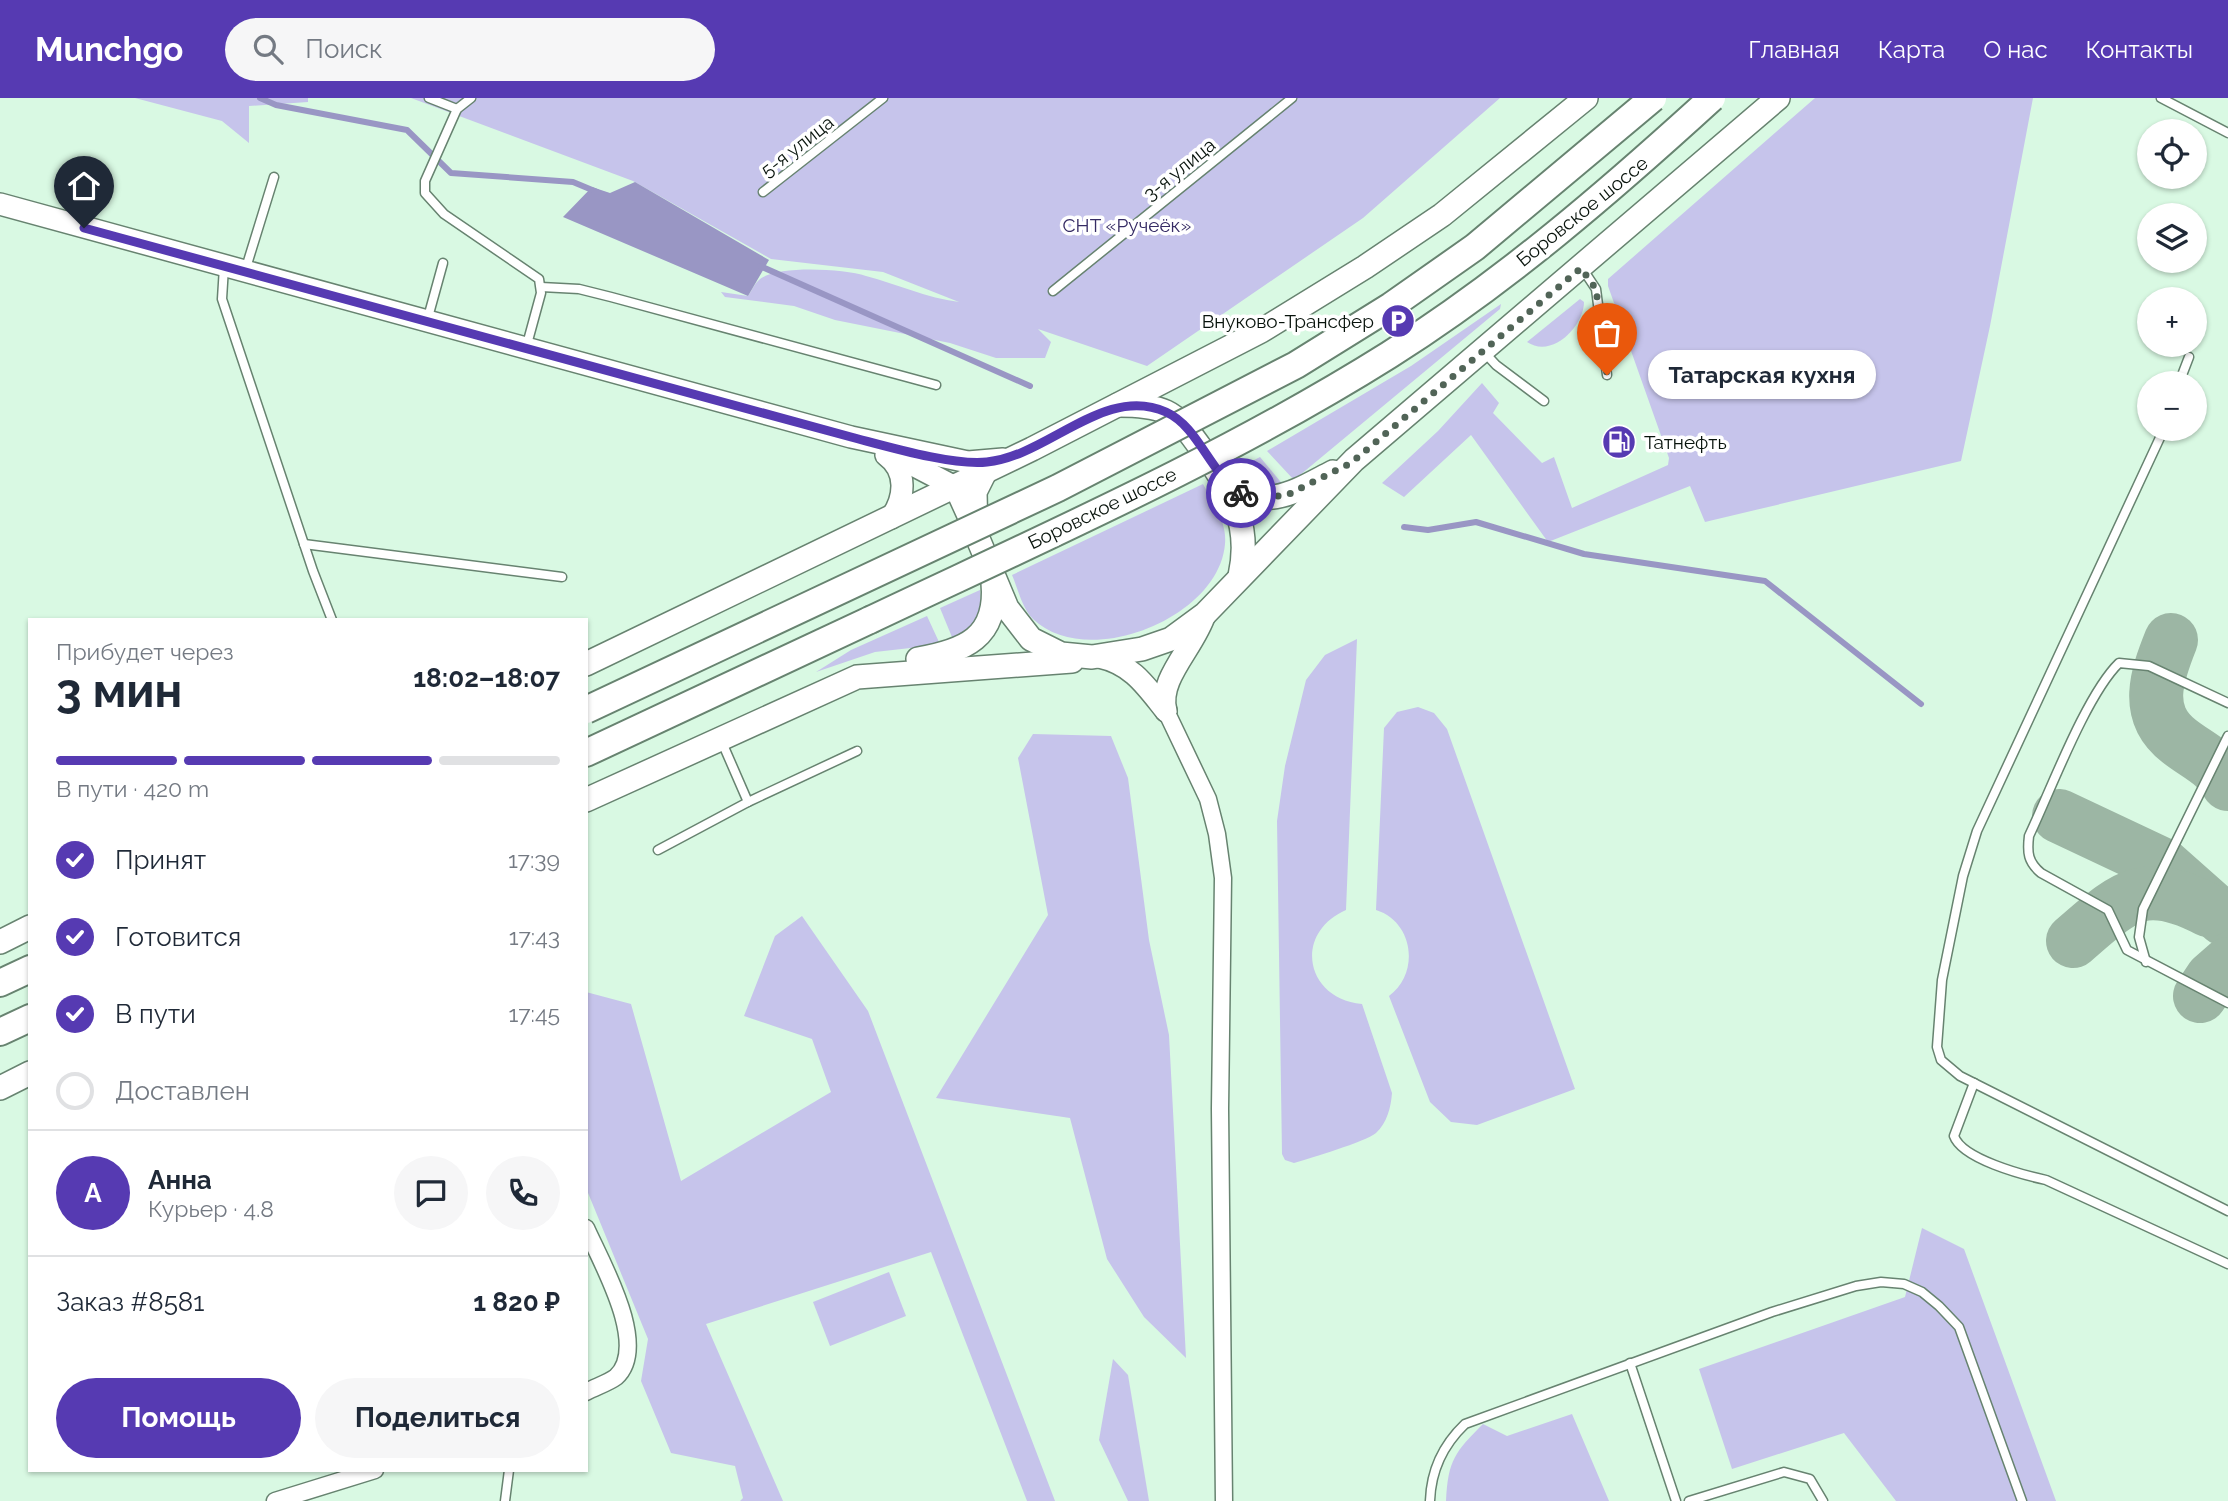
<!DOCTYPE html>
<html lang="ru">
<head>
<meta charset="utf-8">
<style>
	:root { --surface:#fff; --page:#f6f6f7; --text:#1f2937; --muted:#747a83; --line:#e0e1e3; --accent:#563ab2 }
	body { margin:0; font-family:Raleway,sans-serif; background:var(--page); color:var(--text); height:100vh; display:flex; flex-direction:column; font-size:26px; white-space:nowrap }
	* { box-sizing:border-box; margin:0 }
	p { font-size:23px; color:var(--muted) }
	.icon { flex:none; width:38px; height:38px; fill:none; stroke:currentColor; stroke-width:2; stroke-linecap:round; stroke-linejoin:round }
	.map { position:relative; flex:1; overflow:hidden }
	.drawer { position:absolute; left:28px; top:520px; width:560px; height:854px; display:flex; flex-direction:column; background:var(--surface); border-radius:0px; box-shadow:0 2px 5px #0004 }
	.drawer>* { flex:none }
	.fabs { position:absolute; left:2137px; top:21px; display:grid; gap:14px }
	.fabs a { display:grid; place-items:center; width:70px; height:70px; border-radius:50%; background:var(--surface); box-shadow:0 2px 5px #0004; font-size:35px }
	.pin { position:absolute; display:grid; place-items:center; width:60px; height:60px; color:#fff; margin:-72px -30px; border-radius:50% 50% 50% 0; rotate:-45deg; box-shadow:0 0 7px #0007 }
	.pin .icon { rotate:45deg }
	.courier { position:absolute; display:grid; place-items:center; width:70px; height:70px; margin:-35px; border:5px solid #563ab2; border-radius:50%; background:#fff; color:#222; box-shadow:0 2px 9px #0007 }
	.bubble { position:absolute; height:49px; border-radius:24px; background:var(--surface); box-shadow:0 2px 5px #0004; font-size:23px; font-weight:700; line-height:49px; text-align:center }
	.summary em { font-style:normal; font-weight:700 }
	.summary div { display:flex; flex-direction:column-reverse }
	.summary { display:flex; align-items:center; justify-content:space-between; height:119px; padding:0 28px }
	h1 { font-size:46px; font-weight:700; line-height:52px }
	.bar { display:grid; grid-template-columns:repeat(4,1fr); gap:10px 7px; align-content:center; height:84px; padding:0 28px }
	.bar i { height:9px; border-radius:5px; background:var(--line) }
	.bar .active { background:var(--accent) }
	.bar p { grid-column:span 4 }
	.line { display:flex; align-items:center; gap:18px; padding:0 28px; border-top:2px solid var(--line) }
	.line div { flex:1 }
	.round { display:grid; place-items:center; flex:none; width:74px; height:74px; border-radius:37px; background:var(--page) }
	ol { padding:0 28px; list-style:none }
	li { display:flex; align-items:center; gap:21px; height:77px }
	li p { margin-inline-start:auto }
	li .icon { padding:7px; border-radius:50%; background:var(--accent); color:#fff; stroke-width:4 }
	li:last-child { color:var(--muted) }
	li i { width:38px; height:38px; border:4px solid var(--line); border-radius:50% }
	.primary-button { display:flex; gap:14px; margin-top:auto; padding:14px 28px }
	.primary-button a { flex:1; height:80px; border-radius:42px; background:var(--accent); color:#fff; font-size:28px; font-weight:700; line-height:80px; text-align:center }
	.primary-button a+a { background:var(--page); color:var(--text) }
	header { display:flex; align-items:center; gap:42px; box-sizing:border-box; height:98px; padding:0 35px; background:var(--accent); color:#fff }
	header strong { font-size:33px }
	nav { display:flex; gap:38px; margin-inline-start:auto; font-size:24px }
	.search { width:490px; height:63px; background:var(--page); display:flex; align-items:center; gap:18px; box-sizing:border-box; padding:0 24px; border-radius:38px; color:var(--muted); font-size:26px }
	.map>svg:first-child { display:block }
	.green { fill:#c6c4eb }
	.water { fill:#9996c4 }
	.lines { fill:none; stroke-linecap:round; stroke-linejoin:round }
	.stream { stroke:#9996c4; stroke-width:6 }
	.taxiway { stroke:#9cb6a4; stroke-width:54 }
	.service-casing { stroke:#678370; stroke-width:11 }
	.minor-casing { stroke:#678370; stroke-width:19 }
	.tertiary-casing { stroke:#678370; stroke-width:24 }
	.secondary-casing { stroke:#678370; stroke-width:26 }
	.primary-casing { stroke:#678370; stroke-width:30 }
	.service { stroke:#fff; stroke-width:8 }
	.minor { stroke:#fff; stroke-width:16 }
	.tertiary { stroke:#fff; stroke-width:21 }
	.secondary { stroke:#fff; stroke-width:23 }
	.primary { stroke:#fff; stroke-width:26 }
	.primary-bridge-casing { stroke:#678370; stroke-width:30; stroke-linecap:butt }
	.primary-bridge { stroke:#fff; stroke-width:26 }
	.done { stroke:#516457; stroke-width:7; stroke-dasharray:0 12.6 }
	.route { stroke:#563ab2; stroke-width:9 }
	.labels { text-anchor:middle; dominant-baseline:central; stroke-width:7; stroke-linejoin:round; paint-order:stroke }
	.street-label { font-size:19px; fill:#08130c; stroke:#fff }
	.park-label { font-size:19px; fill:#352b64; stroke:#fff }
	.poi-label { font-size:19px; fill:#08130c; stroke:#fff; text-anchor:end }
</style>
</head>
<body>
<header>
<strong>Munchgo</strong>
<div class="search"><svg class="icon" aria-label="search" viewBox="0 0 24 24"><circle cx="10" cy="10" r="6"/><path d="M15 15l6 6"/></svg>Поиск</div>
<nav><a>Главная</a><a>Карта</a><a>О нас</a><a>Контакты</a></nav>
</header>
<div class="map">
<svg width="2228" height="1403" viewBox="0 0 2228 1403">
	<rect width="100%" height="100%" fill="#d9f9e3"/>
	<g class="green">
		<path d="M135 0H308V4L249 8V45L222 23Z"/>
		<path d="M411 0H1500L1363 120 1147 268 1038 231 1051 244 1045 260H996L950 245 835 222 794 208 725 199 721 194 748 198C752 192 755 185 760 181 780 167 843 171 866 178 897 186 927 200 959 204L883 174 771 161 633 83Z"/>
		<path d="M1815 0H2033L1990 228 1961 363 1705 424 1690 388 1548 444 1471 337 1404 399 1382 385 1438 333 1482 285 1499 305 1493 315 1542 365 1554 359 1572 410 1668 367 1669 360 1608 188V181Z"/>
		<path d="M1580 201 1584 204C1584 228 1552 261 1527 244Z"/>
		<path d="M1501 206 1500 211 1294 382 1267 353 1411 268Z"/>
		<path d="M1260 359 1285 389 1269 391 1247 385 1239 370Z"/>
		<path d="M1203 386C1213 404 1227 424 1225 446 1219 520 1087 573 1033 521 1022 510 1018 491 1012 477Z"/>
		<path d="M980 492 982 521 954 544 940 510Z"/>
		<path d="M927 518 939 544 937 547 875 554 816 574 851 552Z"/>
		<path d="M1357 541 1346 812C1293 835 1305 901 1362 906L1392 995C1391 1009 1387 1025 1376 1035 1365 1044 1310 1060 1294 1065L1285 1062 1282 1056 1277 723 1285 668 1306 582 1325 557Z"/>
		<path d="M1418 609 1434 615 1447 631 1575 991 1477 1027 1451 1024 1430 1004 1389 898C1420 875 1414 824 1376 812L1384 630 1397 614Z"/>
		<path d="M1033 636 1111 638 1128 680 1149 842 1169 937 1186 1260 1144 1219 1107 1161 1070 1020 936 1000 1048 817 1018 660Z"/>
		<path d="M802 818 868 913 1055 1403H1027L931 1154 706 1226 783 1403H740L743 1400 735 1368 671 1355 641 1283 648 1241 586 1090V894L631 906 681 1083 831 994 812 941 744 918 775 838Z"/>
		<path d="M1922 1130 1964 1151 2056 1403H1896L1844 1335 1732 1371 1699 1271 1905 1199Z"/>
		<path d="M889 1174 906 1218 830 1248 813 1204Z"/>
		<path d="M1113 1261 1128 1277 1149 1403H1128L1099 1342Z"/>
		<path d="M1572 1316 1609 1403H1446C1448 1362 1455 1354 1483 1326L1507 1338Z"/>
	</g>
	<path class="water" d="M635 84 769 162 748 198 563 119 592 89 610 95Z"/>
	<g class="lines">
		<g class="stream">
			<path d="M260 0 276 7 407 32 451 75 573 84 597 94"/>
			<path d="M760 168 1030 288"/>
			<path d="M1404 429 1428 432 1476 424 1584 456 1765 483 1921 606"/>
		</g>
		<g class="taxiway">
			<path d="M2171 542C2157 577 2143 615 2179 643 2198 658 2216 664 2228 686"/>
			<path d="M2059 718 2163 767 2224 821"/>
			<path d="M2073 843C2124 799 2142 778 2208 812"/>
			<path d="M2200 898 2212 880 2228 866"/>
		</g>
		<g class="service-casing">
			<g id="service">
				<path d="M429 0 457 11"/>
				<path d="M471 0 457 11 425 83V95L444 116 539 181 541 195 526 250"/>
				<path d="M2161 0 2228 35"/>
				<path d="M763 94 883 0"/>
				<path d="M224 169 222 201 313 473 332 522"/>
				<path d="M1582 170 1596 191 1607 277"/>
				<path d="M245 173 274 79"/>
				<path d="M541 189 579 191 611 199 936 287"/>
				<path d="M1053 193 1292 0"/>
				<path d="M427 223 443 165"/>
				<path d="M1484 254 1496 267 1544 303"/>
				<path d="M2179 285 2189 259"/>
				<path d="M2164 331 1977 733 1963 778 1942 882 1937 949 1941 962 1960 978 2228 1113"/>
				<path d="M304 446 562 479"/>
				<path d="M2228 605 2149 568 2119 565C2086 597 2050 694 2029 738 2027 755 2028 764 2041 775L2108 812 2127 852 2228 905"/>
				<path d="M721 642 748 704"/>
				<path d="M658 752 748 704 857 653"/>
				<path d="M2146 864 2139 839 2143 811 2228 638"/>
				<path d="M1974 985 1954 1038C1962 1061 2023 1077 2046 1082L2228 1166"/>
				<path d="M1630 1265 1676 1403"/>
				<path d="M505 1403 509 1372"/>
				<path d="M1430 1403C1431 1372 1443 1347 1465 1326L1772 1214 1856 1188 1881 1184 1904 1186 1922 1194 1939 1208 1959 1229 2022 1403"/>
				<path d="M1689 1403 1784 1374 1810 1381 1823 1403"/>
			</g>
		</g>
		<g class="minor-casing">
			<g id="minor">
				<path d="M1166 613 1208 701 1217 736 1223 780 1220 1011 1224 1403"/>
				<path d="M586 1130C601 1164 650 1248 616 1279 608 1285 595 1289 586 1294"/>
				<path d="M275 1403 375 1372"/>
			</g>
		</g>
		<g class="tertiary-casing">
			<g id="tertiary">
				<path d="M0 106 851 339 968 364 1003 361"/>
				<path d="M888 354 955 389 974 431"/>
				<path d="M886 357C908 373 905 400 891 420"/>
				<path d="M1099 559C1132 566 1146 588 1166 613"/>
				<path d="M1166 613C1157 581 1195 549 1205 516"/>
			</g>
		</g>
		<g class="secondary-casing">
			<g id="secondary">
				<path d="M1118 307C1133 307 1153 308 1166 314 1181 321 1191 337 1200 349 1230 390 1252 425 1240 478"/>
				<path d="M985 374 975 394 976 436 1007 510 1031 541 1061 556 1092 559 1142 551 1171 541 1205 516 1354 362 1778 0"/>
				<path d="M1227 386C1269 413 1294 394 1333 374"/>
				<path d="M918 561C964 553 998 540 993 485"/>
				<path d="M586 566 1032 351 1261 233 1365 169 1442 117 1586 0"/>
				<path d="M586 702 857 579 1072 563"/>
				<path d="M0 844 30 829"/>
				<path d="M0 990 30 975"/>
			</g>
		</g>
		<g class="primary-casing">
			<g id="primary">
				<path d="M586 655 870 522"/>
				<path d="M0 885 30 871"/>
				<path d="M0 934 30 920"/>
			</g>
		</g>
		<use href="#service" class="service"/>
		<use href="#minor" class="minor"/>
		<use href="#tertiary" class="tertiary"/>
		<use href="#secondary" class="secondary"/>
		<use href="#primary" class="primary"/>
		<g class="primary-bridge-casing">
			<g id="primary-bridge">
				<path d="M870 522C1045 439 1225 360 1389 257 1506 183 1610 93 1712 0"/>
				<path d="M586 612 1058 390 1296 267 1391 208 1475 149 1653 0"/>
			</g>
		</g>
		<use href="#primary-bridge" class="primary-bridge"/>
	</g>
	<g class="lines">
		<path class="done" d="M1241 395 1261 400 1287 397 1351 365 1581 170 1596 191 1607 277"/>
		<path class="route" d="M84 130 851 339C886 348 953 368 987 364 1048 358 1105 286 1166 314 1199 329 1210 376 1241 395"/>
	</g>
	<defs>
		<g id="parking-disc" transform="scale(1.75)"><circle r="9.5" fill="#563ab2" stroke="#fff"/><path d="M-3.5-5.5H1a3.5 3.5 0 0 1 0 7H-1V5.5H-3.5ZM-1-3.4V-.6H.8a1.4 1.4 0 0 0 0-2.8Z" fill="#fff"/></g>
		<g id="fuel-disc" transform="scale(1.75)"><circle r="9.5" fill="#563ab2" stroke="#fff"/><path d="M-5.5-6h7V0h2V4h1.3V-2.5L3-4.5l.8-.8L6-3V5H2.5V1h-1V6h-7ZM-4.2-4.7v3.2H.2V-4.7Z" fill="#fff"/></g>
	</defs>
	<g fill-rule="evenodd">
		<use href="#parking-disc" x="1398" y="223"/>
		<use href="#fuel-disc" x="1619" y="344"/>
	</g>
	<g class="labels">
		<g class="street-label">
			<text transform="translate(797 48) rotate(-38)">5-я улица</text>
			<text transform="translate(1179 71) rotate(-39)">3-я улица</text>
			<text transform="translate(1582 113) rotate(-39)">Боровское шоссе</text>
			<text transform="translate(1102 410) rotate(-26)">Боровское шоссе</text>
		</g>
		<g class="park-label">
			<text x="1127" y="127">СНТ «Ручеёк»</text>
		</g>
		<g class="poi-label">
			<text x="1374" y="223">Внуково-Трансфер</text>
			<text x="1644" y="344" text-anchor="start">Татнефть</text>
		</g>
	</g>
</svg>
<div class="fabs">
<a><svg class="icon" aria-label="locate" viewBox="0 0 24 24"><circle cx="12" cy="12" r="6"/><path d="M12 2v4M12 18v4M2 12h4M18 12h4"/></svg></a>
<a><svg class="icon" aria-label="layers" viewBox="0 0 24 24"><path d="M12 4l9 5-9 5-9-5zM3 14l9 5 9-5"/></svg></a>
<a>+</a>
<a>−</a>
</div>
<div class="pin" style="left:1607px;top:277px;background:#ea580c"><svg class="icon" aria-label="bag" viewBox="0 0 24 24"><path d="M5 8h14l-1 12H6zM9 8a3 3 0 0 1 6 0"/></svg></div>
<div class="pin" style="left:84px;top:130px;background:#1f2937"><svg class="icon" aria-label="home" viewBox="0 0 24 24"><path d="M3 11l9-7 9 7M6 9v11h12V9"/></svg></div>
<div class="courier" style="left:1241px;top:395px"><svg class="icon" aria-label="bike" viewBox="0 0 24 24"><circle cx="6" cy="16" r="4"/><circle cx="18" cy="16" r="4"/><path d="M6 16l4-8h5l3 8M10 8l3 8H6M13 5h3"/></svg></div>
<div class="bubble" style="left:1648px;top:252px;width:228px">Татарская кухня</div>
<section class="drawer">
<div class="summary"><div><h1>3 мин</h1><p>Прибудет через</p></div><em>18:02–18:07</em></div>
<div class="bar"><i class="active"></i><i class="active"></i><i class="active"></i><i></i><p>В пути · 420 m</p></div>
<ol>
<li><svg class="icon" aria-label="check" viewBox="0 0 24 24"><path d="M5 12l5 5 9-10"/></svg>Принят<p>17:39</p></li>
<li><svg class="icon" aria-label="check" viewBox="0 0 24 24"><path d="M5 12l5 5 9-10"/></svg>Готовится<p>17:43</p></li>
<li><svg class="icon" aria-label="check" viewBox="0 0 24 24"><path d="M5 12l5 5 9-10"/></svg>В пути<p>17:45</p></li>
<li><i></i>Доставлен</li>
</ol>
<div class="line" style="height:126px"><b class="round" style="background:var(--accent);color:#fff">А</b><div><b>Анна</b><p>Курьер · 4.8</p></div><a class="round"><svg class="icon" aria-label="chat" viewBox="0 0 24 24"><path d="M4 5h16v11H9l-5 4z"/></svg></a><a class="round"><svg class="icon" aria-label="phone" viewBox="0 0 24 24"><path d="M5 4h4l2 5-3 2q2 4 5 5l2-3 5 2v4C11 20 4 13 5 4z"/></svg></a></div>
<div class="line" style="height:91px"><div>Заказ #8581</div><b>1 820 ₽</b></div>
<div class="primary-button"><a>Помощь</a><a>Поделиться</a></div>
</section>
</div>
</body>
</html>
